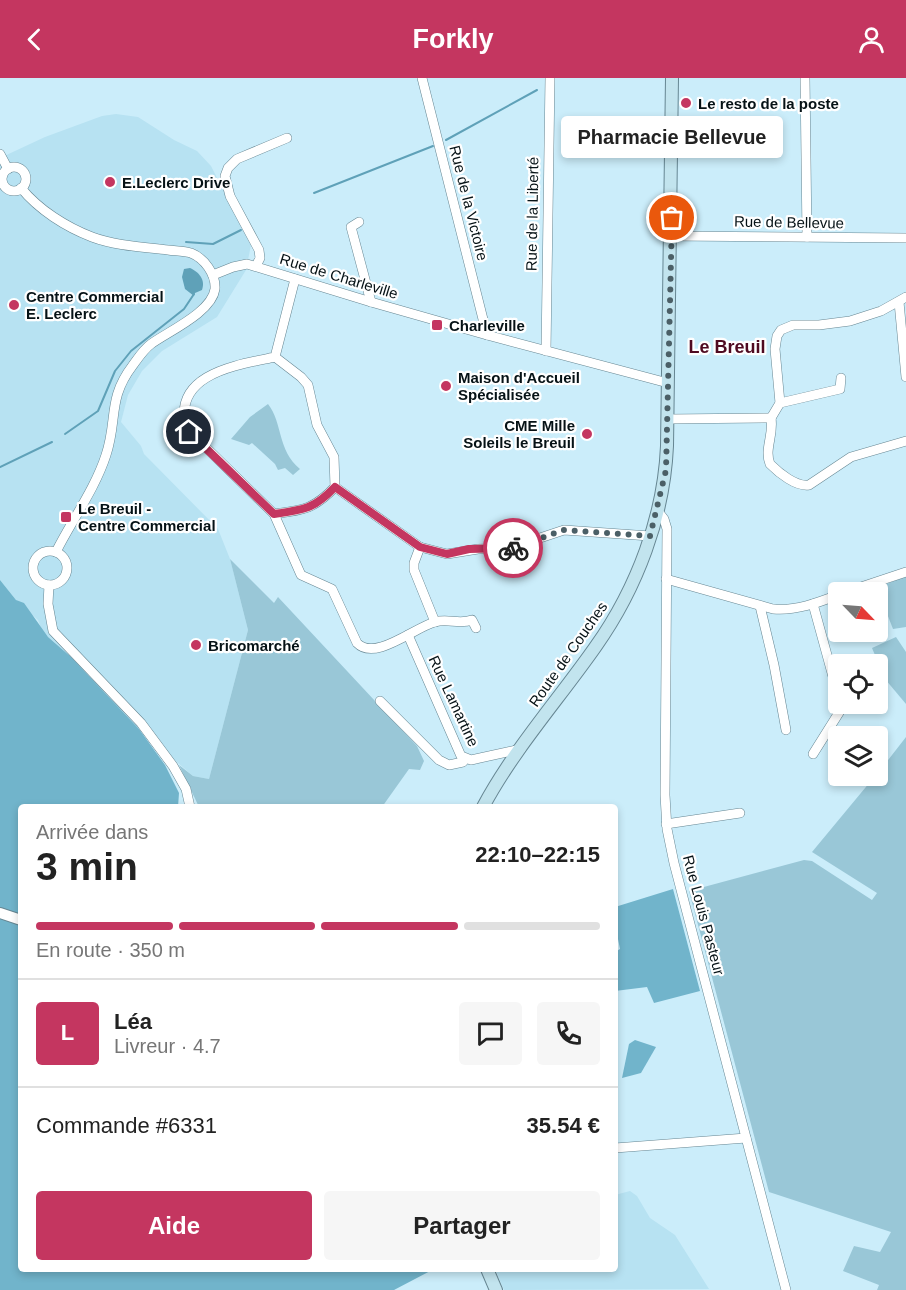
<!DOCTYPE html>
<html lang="fr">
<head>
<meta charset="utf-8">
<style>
	:root { --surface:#fff; --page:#f6f6f6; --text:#222; --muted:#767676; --line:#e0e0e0; --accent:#c43660 }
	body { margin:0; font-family:Arial,sans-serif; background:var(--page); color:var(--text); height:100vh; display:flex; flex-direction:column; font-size:22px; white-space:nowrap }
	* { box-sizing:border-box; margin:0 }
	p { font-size:20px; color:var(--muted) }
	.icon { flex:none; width:33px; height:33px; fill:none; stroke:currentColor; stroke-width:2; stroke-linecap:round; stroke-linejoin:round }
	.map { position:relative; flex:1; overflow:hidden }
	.sheet { position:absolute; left:18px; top:726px; width:600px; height:468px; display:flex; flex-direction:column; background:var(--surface); border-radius:6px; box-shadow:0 3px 9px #0003 }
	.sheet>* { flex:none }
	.needle { width:39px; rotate:115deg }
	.tools { position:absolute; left:828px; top:504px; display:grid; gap:12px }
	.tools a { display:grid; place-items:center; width:60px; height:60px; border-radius:6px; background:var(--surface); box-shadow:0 3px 9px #0003; font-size:30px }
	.pin { position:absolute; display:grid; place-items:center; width:51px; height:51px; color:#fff; margin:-26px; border:3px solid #fff; border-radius:50%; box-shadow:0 2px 6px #0007 }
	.courier { position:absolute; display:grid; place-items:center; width:60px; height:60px; margin:-30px; border:4px solid #c43660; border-radius:50%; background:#fff; color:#222; box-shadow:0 2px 8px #0007 }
	.bubble { position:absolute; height:42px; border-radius:6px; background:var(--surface); box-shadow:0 3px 9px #0003; font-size:20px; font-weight:600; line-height:42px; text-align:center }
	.summary em { font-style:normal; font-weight:600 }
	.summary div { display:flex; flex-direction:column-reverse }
	.summary { display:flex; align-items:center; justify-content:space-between; height:102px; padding:0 18px }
	h1 { font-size:39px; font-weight:600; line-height:45px }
	.bar { display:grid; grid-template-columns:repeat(4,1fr); gap:9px 6px; align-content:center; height:72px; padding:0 18px }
	.bar i { height:8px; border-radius:4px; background:var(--line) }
	.bar .current { background:var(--accent) }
	.bar p { grid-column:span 4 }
	.line { display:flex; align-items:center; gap:15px; padding:0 18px; border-top:2px solid var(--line) }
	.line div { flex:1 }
	.round { display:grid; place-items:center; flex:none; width:63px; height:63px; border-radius:6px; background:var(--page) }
	.action { display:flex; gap:12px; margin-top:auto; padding:12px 18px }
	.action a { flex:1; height:69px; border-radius:6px; background:var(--accent); color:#fff; font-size:24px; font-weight:600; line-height:69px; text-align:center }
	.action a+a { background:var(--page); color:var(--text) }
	header { display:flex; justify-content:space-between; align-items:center; height:78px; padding:0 18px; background:var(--accent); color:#fff; font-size:27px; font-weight:600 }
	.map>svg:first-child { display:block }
	.built { fill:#b7e2f2 }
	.green { fill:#99c7d7 }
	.forest { fill:#71b4cb }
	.water { fill:#5fa1b8 }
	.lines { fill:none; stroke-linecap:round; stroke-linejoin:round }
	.stream { stroke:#5fa1b8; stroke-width:2 }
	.minor-casing { stroke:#668692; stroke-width:10 }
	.tertiary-casing { stroke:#668692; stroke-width:12 }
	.secondary-casing { stroke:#668692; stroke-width:14 }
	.minor { stroke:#fff; stroke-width:9 }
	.tertiary { stroke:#fff; stroke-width:10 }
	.secondary { stroke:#c2e4ee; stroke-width:12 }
	.done { stroke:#4b5f66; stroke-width:6; stroke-dasharray:0 10.8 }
	.route { stroke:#c43660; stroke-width:8 }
	.poi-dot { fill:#c43660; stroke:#fff; stroke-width:2 }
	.labels { text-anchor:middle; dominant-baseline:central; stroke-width:4.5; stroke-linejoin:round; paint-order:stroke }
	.poi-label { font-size:15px; font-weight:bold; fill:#061216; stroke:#fff; text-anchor:start }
	.street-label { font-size:15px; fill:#061216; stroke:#fff }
	.quarter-label { font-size:18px; font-weight:bold; fill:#4f0a21; stroke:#fff }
</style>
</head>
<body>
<header><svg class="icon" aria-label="back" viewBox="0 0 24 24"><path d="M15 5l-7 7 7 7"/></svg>Forkly<svg class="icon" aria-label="person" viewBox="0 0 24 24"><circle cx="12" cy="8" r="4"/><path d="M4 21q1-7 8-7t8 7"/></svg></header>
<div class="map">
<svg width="906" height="1212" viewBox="0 0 906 1212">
	<rect width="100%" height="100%" fill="#cbedfa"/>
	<g class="built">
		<path d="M116 36 138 39 174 62 197 73 211 88 251 167 246 192 217 239 162 273 142 293 128 317 121 344 141 368 144 376 218 451 230 481 248 552 209 701 193 698 139 651 71 579 48 559 42 553 38 542 16 522 0 502V80L45 59 102 38Z"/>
		<path d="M630 1113 637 1118 650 1140 675 1157 709 1211 504 1212 495 1191H615V1117Z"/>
	</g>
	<g class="green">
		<path d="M268 326C283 345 277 372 300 391L293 397 285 390 278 392 275 386 252 365 249 367 231 361 250 339Z"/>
		<path d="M230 481 274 525 278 519 417 668 424 683 420 692 409 691 382 729H199L179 687 193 698 209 701 248 552Z"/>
		<path d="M906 498V549L893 551 877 510Z"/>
		<path d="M896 559 906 574V626L885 601 872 570Z"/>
		<path d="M906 659V1212H877L879 1207 843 1193 854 1168 880 1174 891 1154 769 1114 689 813 804 782 812 783 872 822 877 815 812 774 875 698H878V695Z"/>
	</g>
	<g class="forest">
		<path d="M0 502 16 522 24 525 48 559 71 579 139 651 165 687 179 715 178 729H21V838L0 831Z"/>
		<path d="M673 811 700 913 654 925 647 909 615 913V874L620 871 615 846V829Z"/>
		<path d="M0 840 21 847V1191H434L394 1212H0Z"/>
		<path d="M635 962 656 969 641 995 622 1000 629 966Z"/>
	</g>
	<path class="water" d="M190 190C199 194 206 202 202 212L195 215 194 218 185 211 182 199 184 191Z"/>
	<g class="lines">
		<g class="stream">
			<path d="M446 62 537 12"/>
			<path d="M314 115 433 68"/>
			<path d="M186 164 213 166 241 152"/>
			<path d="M65 356 98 333 115 293 131 273 184 231 194 216"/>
			<path d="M0 389 52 364"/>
		</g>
		<g class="minor-casing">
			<g id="minor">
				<path d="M422 0 487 257"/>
				<path d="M805 0 807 159"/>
				<path d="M0 76 8 91"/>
				<circle cx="14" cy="101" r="12"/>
				<path d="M21 110C39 132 66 149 92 159 116 168 143 169 168 172 175 173 184 173 191 175 204 180 216 196 215 211 212 234 169 253 151 266 144 271 138 280 133 287 107 321 118 341 106 377 95 411 72 442 56 474"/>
				<path d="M359 144 351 149 371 224"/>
				<path d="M671 158 906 160"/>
				<path d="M256 188 260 180 259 172 230 118 225 98 228 90 237 81 287 60"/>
				<path d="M213 197 233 189 247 186 371 224 487 257 668 305"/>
				<path d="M295 201 275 279C238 287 172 295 186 350L274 436 301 497 332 511 357 565C375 584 415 549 435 544 448 540 459 547 472 542L476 550"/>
				<path d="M899 224 906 299"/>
				<path d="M546 273 550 0"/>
				<path d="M275 279 301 299 308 307 317 347 334 379 335 409 420 469 447 476 478 471 510 470 564 452 650 458"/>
				<path d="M780 325 840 311 841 300"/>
				<path d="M771 340 780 325 775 271 777 258 781 252 793 247H819L850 243 881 233 906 219"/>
				<path d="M668 341 771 340C774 357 764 371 770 386 779 395 796 409 809 407L851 379 906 363"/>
				<path d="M657 432 664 441 667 451 665 717 667 751 674 785 786 1212"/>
				<path d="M274 436C304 432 314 431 335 409"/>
				<path d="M420 469 414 485V492L435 544"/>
				<circle cx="50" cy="490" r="17"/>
				<path d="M666 501 773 531C796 533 817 525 838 517"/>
				<path d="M49 507 48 526 53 553 141 645 173 688 186 711 190 729"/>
				<path d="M846 514 906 494"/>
				<path d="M813 526 838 617"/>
				<path d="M760 528 774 587 786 652"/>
				<path d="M408 557 461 678 471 682 521 671"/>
				<path d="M380 623 439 682 449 687 463 684 465 681"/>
				<path d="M813 676 840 633 841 626"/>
				<path d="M666 746 740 735"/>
				<path d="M615 1070 746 1060"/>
			</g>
		</g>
		<g class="tertiary-casing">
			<path id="tertiary" d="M0 835 21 842"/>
		</g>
		<g class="secondary-casing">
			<g id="secondary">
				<path d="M483 729C514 671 559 621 596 568 637 510 664 438 667 368L672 0"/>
				<path d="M487 1191 496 1212"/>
			</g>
		</g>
		<use href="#minor" class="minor"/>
		<use href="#tertiary" class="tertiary"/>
		<use href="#secondary" class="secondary"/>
	</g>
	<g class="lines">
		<path class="done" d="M513 470 564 452 650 458 666 392 672 140"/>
		<path class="route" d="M189 354 274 436C304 432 314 431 335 409L420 469 447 476 469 471 513 470"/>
	</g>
	<g class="poi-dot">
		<circle cx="686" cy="25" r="6"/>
		<circle cx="110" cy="104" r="6"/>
		<circle cx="14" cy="227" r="6"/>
		<rect x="431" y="241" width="12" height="12" rx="3"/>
		<circle cx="446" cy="308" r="6"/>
		<circle cx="587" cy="356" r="6"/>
		<rect x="60" y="433" width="12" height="12" rx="3"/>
		<circle cx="196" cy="567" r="6"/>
	</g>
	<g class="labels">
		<g class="poi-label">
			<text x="698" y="25">Le resto de la poste</text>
			<text x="122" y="104">E.Leclerc Drive</text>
			<text x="26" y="218">Centre Commercial<tspan x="26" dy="17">E. Leclerc</tspan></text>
			<text x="449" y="247">Charleville</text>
			<text x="458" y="299">Maison d'Accueil<tspan x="458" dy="17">Spécialisée</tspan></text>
			<text x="575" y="347" text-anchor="end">CME Mille<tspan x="575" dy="17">Soleils le Breuil</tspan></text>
			<text x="78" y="430">Le Breuil -<tspan x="78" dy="17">Centre Commercial</tspan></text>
			<text x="208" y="567">Bricomarché</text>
		</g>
		<g class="street-label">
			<text transform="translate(469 125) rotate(76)">Rue de la Victoire</text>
			<text transform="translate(532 136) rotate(-89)">Rue de la Liberté</text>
			<text transform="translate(789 144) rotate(1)">Rue de Bellevue</text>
			<text transform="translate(339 198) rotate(17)">Rue de Charleville</text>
			<text transform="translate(568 576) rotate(-55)">Route de Couches</text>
			<text transform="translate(454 623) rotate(65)">Rue Lamartine</text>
			<text transform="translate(704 837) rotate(75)">Rue Louis Pasteur</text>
		</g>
		<g class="quarter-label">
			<text x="727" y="269">Le Breuil</text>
		</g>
	</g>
</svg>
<div class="tools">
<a><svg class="needle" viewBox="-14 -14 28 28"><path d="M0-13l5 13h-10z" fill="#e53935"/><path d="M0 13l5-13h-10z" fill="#767676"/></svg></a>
<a><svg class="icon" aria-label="locate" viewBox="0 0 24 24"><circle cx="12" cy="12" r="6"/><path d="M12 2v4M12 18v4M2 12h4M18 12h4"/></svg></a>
<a><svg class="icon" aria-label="layers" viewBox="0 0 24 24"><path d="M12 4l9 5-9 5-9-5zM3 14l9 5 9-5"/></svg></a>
</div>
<div class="pin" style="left:672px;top:140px;background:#ea580c"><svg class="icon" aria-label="bag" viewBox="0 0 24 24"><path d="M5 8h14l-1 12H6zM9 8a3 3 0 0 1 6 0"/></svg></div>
<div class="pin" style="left:189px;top:354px;background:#1f2937"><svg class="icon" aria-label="home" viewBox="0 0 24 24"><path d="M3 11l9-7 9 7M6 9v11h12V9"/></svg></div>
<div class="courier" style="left:513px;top:470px"><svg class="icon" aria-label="bike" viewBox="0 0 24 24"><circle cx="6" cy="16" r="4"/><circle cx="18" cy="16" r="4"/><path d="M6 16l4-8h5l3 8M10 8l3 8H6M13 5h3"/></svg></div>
<div class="bubble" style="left:561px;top:38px;width:222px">Pharmacie Bellevue</div>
<section class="sheet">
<div class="summary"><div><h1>3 min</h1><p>Arrivée dans</p></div><em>22:10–22:15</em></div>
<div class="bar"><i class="current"></i><i class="current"></i><i class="current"></i><i></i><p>En route · 350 m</p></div>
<div class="line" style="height:108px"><b class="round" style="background:var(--accent);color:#fff">L</b><div><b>Léa</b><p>Livreur · 4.7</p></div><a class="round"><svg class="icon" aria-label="chat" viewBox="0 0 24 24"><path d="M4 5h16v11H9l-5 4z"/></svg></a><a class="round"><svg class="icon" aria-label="phone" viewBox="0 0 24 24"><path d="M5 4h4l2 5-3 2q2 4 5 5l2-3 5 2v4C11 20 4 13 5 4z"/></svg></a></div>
<div class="line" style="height:78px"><div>Commande #6331</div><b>35.54 €</b></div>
<div class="action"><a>Aide</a><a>Partager</a></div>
</section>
</div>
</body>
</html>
